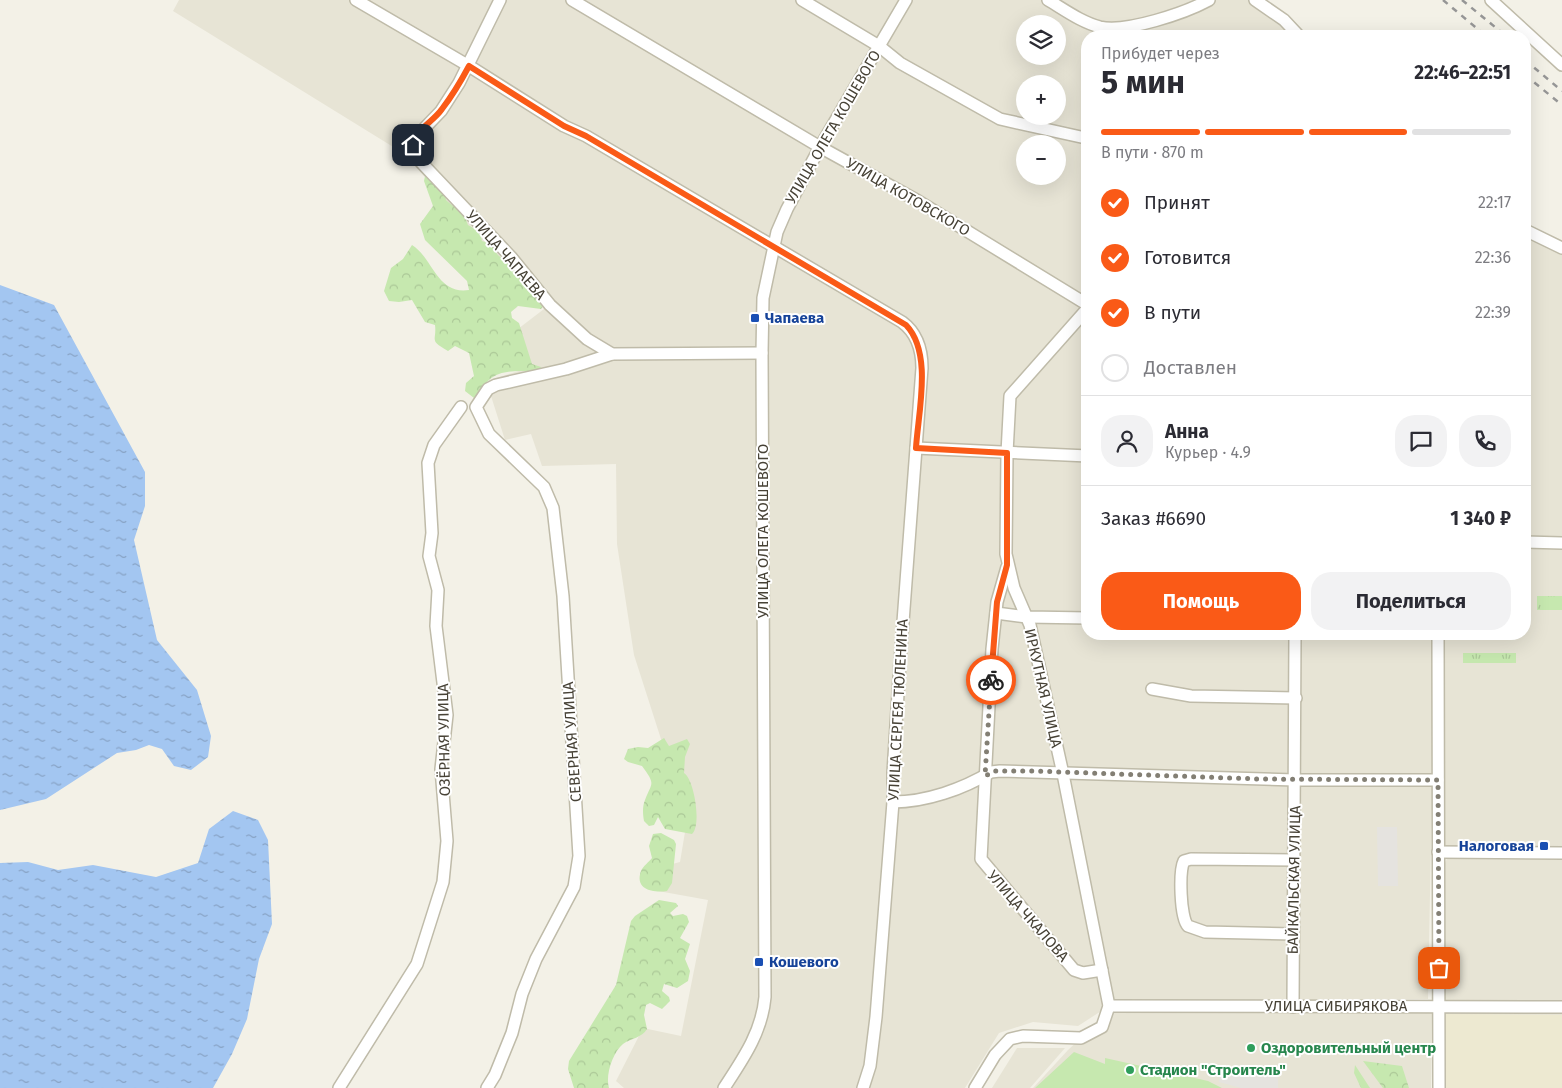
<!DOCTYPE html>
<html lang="ru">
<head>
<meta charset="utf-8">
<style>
	:root { --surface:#fff; --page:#f2f2f3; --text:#2b2b33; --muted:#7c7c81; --line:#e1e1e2; --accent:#fa5a17 }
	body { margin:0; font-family:"Fira Sans",sans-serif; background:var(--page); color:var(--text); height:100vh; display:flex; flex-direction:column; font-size:19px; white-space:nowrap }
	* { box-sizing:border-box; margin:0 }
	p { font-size:16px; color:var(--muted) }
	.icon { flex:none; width:28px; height:28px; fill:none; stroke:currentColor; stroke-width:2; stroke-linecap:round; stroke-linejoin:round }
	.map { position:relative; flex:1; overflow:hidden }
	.drawer { position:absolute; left:1081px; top:30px; width:450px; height:610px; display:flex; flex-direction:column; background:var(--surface); border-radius:20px; box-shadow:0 5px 20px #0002 }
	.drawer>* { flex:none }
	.fabs { position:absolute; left:1016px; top:15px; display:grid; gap:10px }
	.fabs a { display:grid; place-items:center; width:50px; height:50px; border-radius:50%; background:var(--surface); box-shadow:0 5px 20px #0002; font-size:25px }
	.pin { position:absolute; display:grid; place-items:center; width:42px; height:42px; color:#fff; margin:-21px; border-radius:10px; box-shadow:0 2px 8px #0006 }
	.courier { position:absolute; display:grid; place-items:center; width:50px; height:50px; margin:-25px; border:4px solid #fa5a17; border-radius:50%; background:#fff; color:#222; box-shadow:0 1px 6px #0007 }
	.head em { font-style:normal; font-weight:700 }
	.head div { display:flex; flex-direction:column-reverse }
	.head { display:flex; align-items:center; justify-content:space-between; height:85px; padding:0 20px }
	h1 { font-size:32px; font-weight:700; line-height:38px }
	.bar { display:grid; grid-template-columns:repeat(4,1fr); gap:8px 5px; align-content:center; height:60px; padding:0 20px }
	.bar i { height:6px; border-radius:4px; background:var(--line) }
	.bar .selected { background:var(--accent) }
	.bar p { grid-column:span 4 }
	.line { display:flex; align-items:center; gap:12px; padding:0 20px; border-top:1px solid var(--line) }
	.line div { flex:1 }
	.round { display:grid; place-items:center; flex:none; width:52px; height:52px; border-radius:20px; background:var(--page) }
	ol { padding:0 20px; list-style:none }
	li { display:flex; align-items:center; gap:15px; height:55px }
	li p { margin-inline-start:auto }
	li .icon { padding:5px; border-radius:50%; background:var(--accent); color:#fff; stroke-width:4 }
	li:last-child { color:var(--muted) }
	li i { width:28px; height:28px; border:2px solid var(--line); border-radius:50% }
	.primary-button { display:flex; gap:10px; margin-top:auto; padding:10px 20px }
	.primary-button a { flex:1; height:58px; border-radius:20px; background:var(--accent); color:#fff; font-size:20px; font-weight:700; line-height:58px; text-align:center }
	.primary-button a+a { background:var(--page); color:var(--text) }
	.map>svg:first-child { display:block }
	.residential { fill:#e7e4d5; fill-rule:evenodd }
	.education { fill:#ede9d1 }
	.forest { fill:url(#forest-crowns) }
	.park { fill:url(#park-tufts) }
	.pitch { fill:#c6e8af }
	.parking { fill:#e5e3df }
	.water { fill:url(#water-ripples) }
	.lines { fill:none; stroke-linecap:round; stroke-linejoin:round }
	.minor-casing { stroke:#bfbba9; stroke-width:14 }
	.minor { stroke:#fff; stroke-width:11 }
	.rail { stroke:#969696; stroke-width:2.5; stroke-dasharray:6 6; stroke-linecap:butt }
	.done { stroke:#837f74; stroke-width:5; stroke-dasharray:0 9 }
	.route { stroke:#fa5a17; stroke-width:6 }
	.transit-dot { fill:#1a4fb4; stroke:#fff; stroke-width:2 }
	.leisure-dot { fill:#2e9e5b; stroke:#fff; stroke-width:2 }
	.labels { text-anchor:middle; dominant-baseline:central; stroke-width:4; stroke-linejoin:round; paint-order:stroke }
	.street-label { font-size:15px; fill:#474236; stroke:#fff }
	.transit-label { font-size:15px; font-weight:bold; fill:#164399; stroke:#fff; text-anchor:start }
	.leisure-label { font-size:15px; font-weight:bold; fill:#27864d; stroke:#fff; text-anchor:start }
</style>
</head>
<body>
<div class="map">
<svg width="1562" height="1088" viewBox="0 0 1562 1088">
	<defs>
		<pattern id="forest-crowns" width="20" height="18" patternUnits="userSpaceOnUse" patternTransform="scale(1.25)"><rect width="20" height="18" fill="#c6e8af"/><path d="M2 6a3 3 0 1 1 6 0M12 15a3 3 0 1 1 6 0" fill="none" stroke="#abc897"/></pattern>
		<pattern id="park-tufts" width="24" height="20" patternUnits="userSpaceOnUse" patternTransform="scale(1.25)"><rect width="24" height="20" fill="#c6e8af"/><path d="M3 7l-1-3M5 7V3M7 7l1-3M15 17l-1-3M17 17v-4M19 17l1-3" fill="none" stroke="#abc897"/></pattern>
		<pattern id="water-ripples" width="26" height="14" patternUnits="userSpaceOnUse" patternTransform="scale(1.25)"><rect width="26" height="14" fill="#a3c6f1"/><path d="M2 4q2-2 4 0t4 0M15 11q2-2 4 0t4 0" fill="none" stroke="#87a2c4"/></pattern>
	</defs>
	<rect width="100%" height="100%" fill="#f3f1e7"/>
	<g class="residential">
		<path d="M179 0H1255L1299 36H1088V634H1435L1428 999H1374L1373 1007H1310L1432 1012 1431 1088H1033L1068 1050 1081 1038 1094 1033 1109 1006 1078 1026 1033 1022 999 1033 965 1088H624L616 1081 643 1028 681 1036 708 900 647 889 649 870 680 862 687 820 634 655 617 544 616 464 542 466 531 434 505 440 491 396 489 380 529 368 514 332 544 309 403 153 173 11ZM1025 24H1058V56H1025ZM1025 84H1058V116H1025ZM1025 144H1058V176H1025Z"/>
		<path d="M1525 230 1562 248V851L1438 852V634H1525Z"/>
		<path d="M1447 859 1562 860V1088H1443V866Z"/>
		<path d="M1017 1048H1065L1030 1088H992Z"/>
	</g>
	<path class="education" d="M1444 1014 1562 1015V1088H1443Z"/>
	<g class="forest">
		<path d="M425 176 444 189 446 200C458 211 463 209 468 225L480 232 482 241C496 245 492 249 499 256 517 269 530 287 544 305L541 309 518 306 511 312 512 318 519 323 532 364 541 367 540 369 538 371C521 372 503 368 489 380 482 386 482 393 474 398L465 391 466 383 474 376 469 353 455 346 448 351C428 340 437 341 435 325L425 322 412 300 399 302 389 301 384 291 391 268 403 259 412 245C433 258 437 295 469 290L467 281 425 240 420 224 433 206 424 181Z"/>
		<path d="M664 738 669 746 687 739 690 744 685 757 684 773C694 779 702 825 692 834L665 829 658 817 654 825 649 826 644 821C643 815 642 807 645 800 652 782 656 785 642 766L628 762 624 759 628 749 638 747 648 748Z"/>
		<path d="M661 833 674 840 676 844 672 883 667 891C654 893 634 890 641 871 643 866 649 862 652 858L649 846 653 834Z"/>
		<path d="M659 900 676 903 678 906 670 913 673 916 683 914 687 916 689 922 680 938 690 944 685 959 690 971 688 981 677 988 664 984 662 991 669 997 670 1001 662 1009 650 1003 646 1005 644 1015 647 1029C642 1038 631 1038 623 1044 613 1052 605 1075 609 1088H574L568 1069 569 1061 616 985 631 921 635 916Z"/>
		<path d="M1363 1061 1402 1066 1409 1088H1383Z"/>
		<path d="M1355 1065 1370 1088H1361L1354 1073Z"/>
	</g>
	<g class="park">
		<rect x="1537" y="596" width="25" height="14"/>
		<rect x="1463" y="653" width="53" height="10"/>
	</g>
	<path class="pitch" d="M1074 1052 1105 1064V1058L1208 1081 1222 1088H1035Z"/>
	<g class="parking">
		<path d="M1377 827H1397L1398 886H1378Z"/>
		<path d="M1220 1075 1278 1077V1088H1241L1219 1082Z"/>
	</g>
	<g class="water">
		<path d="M0 285 54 305 145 472V506L134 540 157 640 197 690 211 736 208 757 191 770 174 766 162 749 149 745 136 750 117 753 46 799 0 810Z"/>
		<path d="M233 811 258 820 268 840 272 924 259 959 247 1019 232 1054 213 1088H0V863L28 862 58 870 93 865 156 877 198 863 209 829Z"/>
	</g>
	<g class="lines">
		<g class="minor-casing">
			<g id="minor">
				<path d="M356 0 469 66 564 126 586 136 902 322C917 333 922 350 922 368L900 662 893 773V802L876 1017 870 1066 863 1088"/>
				<path d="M500 0 459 83 441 111 414 139 413 149 418 159 511 257 550 305 587 339 612 354 762 353"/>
				<path d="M572 0 820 147 918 201 1088 305"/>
				<path d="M802 0 879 46 900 63 1000 119 1081 137"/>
				<path d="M1048 0C1065 10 1081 22 1100 27 1126 33 1185 13 1209 0"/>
				<path d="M1255 0 1284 20 1299 36"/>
				<path d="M1491 0 1562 65"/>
				<path d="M1525 230 1562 248"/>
				<path d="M916 448 1088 456"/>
				<path d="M1525 542 1562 543"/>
				<path d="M1007 567 997 602 992 649 981 859 1074 970 1083 973 1102 970"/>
				<path d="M996 613 1027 617 1088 618"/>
				<path d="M1438 634 1439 1088"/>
				<path d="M1152 689 1191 696 1296 698"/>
				<path d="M893 802C926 802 963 789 991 772L1000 771 1295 780H1438"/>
				<path d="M1438 852 1562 853"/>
				<path d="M1293 934 1205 932 1188 926C1180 918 1179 871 1184 861L1191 859 1294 860"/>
				<path d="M1109 1006 1562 1007"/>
				<path d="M1293 1007 1295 634"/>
				<path d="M339 1088 417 964 443 882 447 841 441 769 447 715 436 626 438 590 429 556 432 533 428 463 434 445 461 407"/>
				<path d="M487 1088 495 1075 512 1033 522 994 536 959 574 887 579 856 563 596 553 508 544 487 489 434 476 407 488 389 496 385 566 369 612 354"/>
				<path d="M724 1088C743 1059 762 1032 765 997L762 353 763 298 777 232 787 209 820 147 906 0"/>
				<path d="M975 1088 995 1055 1010 1039 1023 1036 1081 1038 1102 1027 1109 1006 1063 774 1030 625 1014 588 1006 554 1007 453 1010 396 1088 308"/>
			</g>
		</g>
		<use href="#minor" class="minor"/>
		<g class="rail">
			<path d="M1443 0 1486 36"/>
			<path d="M1462 0 1506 36"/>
			<path d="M1525 60 1562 91"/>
			<path d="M1525 75 1562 105"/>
		</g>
	</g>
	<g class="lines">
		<path class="done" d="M991 680 985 776 996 771H1033L1259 779 1438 780 1439 968"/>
		<path class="route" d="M413 145C416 129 433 122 442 109 452 96 461 81 469 66L564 126 586 136 906 325C933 353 918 413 916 448L1007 453V565L997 602 991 680"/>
	</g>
	<g class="transit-dot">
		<rect x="750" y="313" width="10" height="10" rx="2.5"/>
		<rect x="1539" y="841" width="10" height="10" rx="2.5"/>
		<rect x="754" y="957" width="10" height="10" rx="2.5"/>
	</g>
	<g class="leisure-dot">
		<circle cx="1251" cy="1048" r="5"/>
		<circle cx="1130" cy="1070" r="5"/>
	</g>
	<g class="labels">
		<g class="street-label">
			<text transform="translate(833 127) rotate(-60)">УЛИЦА ОЛЕГА КОШЕВОГО</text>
			<text transform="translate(908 197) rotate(30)">УЛИЦА КОТОВСКОГО</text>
			<text transform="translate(506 255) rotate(49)">УЛИЦА ЧАПАЕВА</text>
			<text transform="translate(763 531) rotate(-90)">УЛИЦА ОЛЕГА КОШЕВОГО</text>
			<text transform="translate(1043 688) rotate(77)">ИРКУТНАЯ УЛИЦА</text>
			<text transform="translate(898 710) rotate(-87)">УЛИЦА СЕРГЕЯ ТЮЛЕНИНА</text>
			<text transform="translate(444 740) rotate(-91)">ОЗЁРНАЯ УЛИЦА</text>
			<text transform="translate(572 742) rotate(-94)">СЕВЕРНАЯ УЛИЦА</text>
			<text transform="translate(1294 880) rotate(-89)">БАЙКАЛЬСКАЯ УЛИЦА</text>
			<text transform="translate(1028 916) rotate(49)">УЛИЦА ЧКАЛОВА</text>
			<text x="1336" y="1006">УЛИЦА СИБИРЯКОВА</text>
		</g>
		<g class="transit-label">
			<text x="765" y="318">Чапаева</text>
			<text x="1534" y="846" text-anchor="end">Налоговая</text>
			<text x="769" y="962">Кошевого</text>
		</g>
		<g class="leisure-label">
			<text x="1261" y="1048">Оздоровительный центр</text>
			<text x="1140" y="1070">Стадион "Строитель"</text>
		</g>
	</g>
</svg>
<div class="fabs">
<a><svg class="icon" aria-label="layers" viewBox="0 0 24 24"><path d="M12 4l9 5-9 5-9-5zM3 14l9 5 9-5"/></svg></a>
<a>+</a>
<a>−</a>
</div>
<div class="pin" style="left:1439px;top:968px;background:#ea580c"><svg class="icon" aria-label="bag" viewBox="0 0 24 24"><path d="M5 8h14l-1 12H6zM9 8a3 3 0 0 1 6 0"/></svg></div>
<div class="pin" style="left:413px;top:145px;background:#1f2937"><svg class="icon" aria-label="home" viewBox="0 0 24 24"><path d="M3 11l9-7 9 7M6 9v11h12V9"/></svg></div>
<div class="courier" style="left:991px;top:680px"><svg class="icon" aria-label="bike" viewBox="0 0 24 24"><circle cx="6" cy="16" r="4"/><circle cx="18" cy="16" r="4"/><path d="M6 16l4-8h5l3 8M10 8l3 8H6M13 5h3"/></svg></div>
<section class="drawer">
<div class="head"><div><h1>5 мин</h1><p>Прибудет через</p></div><em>22:46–22:51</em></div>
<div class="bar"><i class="selected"></i><i class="selected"></i><i class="selected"></i><i></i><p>В пути · 870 m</p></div>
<ol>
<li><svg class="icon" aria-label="check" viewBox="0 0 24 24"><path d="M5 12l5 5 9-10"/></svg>Принят<p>22:17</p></li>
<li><svg class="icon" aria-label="check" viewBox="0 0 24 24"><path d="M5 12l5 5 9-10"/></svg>Готовится<p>22:36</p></li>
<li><svg class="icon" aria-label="check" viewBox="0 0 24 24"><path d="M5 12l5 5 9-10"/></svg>В пути<p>22:39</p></li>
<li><i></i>Доставлен</li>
</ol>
<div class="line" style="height:90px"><a class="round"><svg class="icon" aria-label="person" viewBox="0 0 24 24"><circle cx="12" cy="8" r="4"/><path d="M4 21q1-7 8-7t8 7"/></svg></a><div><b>Анна</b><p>Курьер · 4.9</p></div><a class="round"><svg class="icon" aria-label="chat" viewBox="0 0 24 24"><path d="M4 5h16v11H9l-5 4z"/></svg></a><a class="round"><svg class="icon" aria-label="phone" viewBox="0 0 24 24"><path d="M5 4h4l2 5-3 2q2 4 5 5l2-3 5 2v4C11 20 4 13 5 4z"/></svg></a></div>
<div class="line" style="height:65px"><div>Заказ #6690</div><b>1 340 ₽</b></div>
<div class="primary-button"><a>Помощь</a><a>Поделиться</a></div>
</section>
</div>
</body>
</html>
